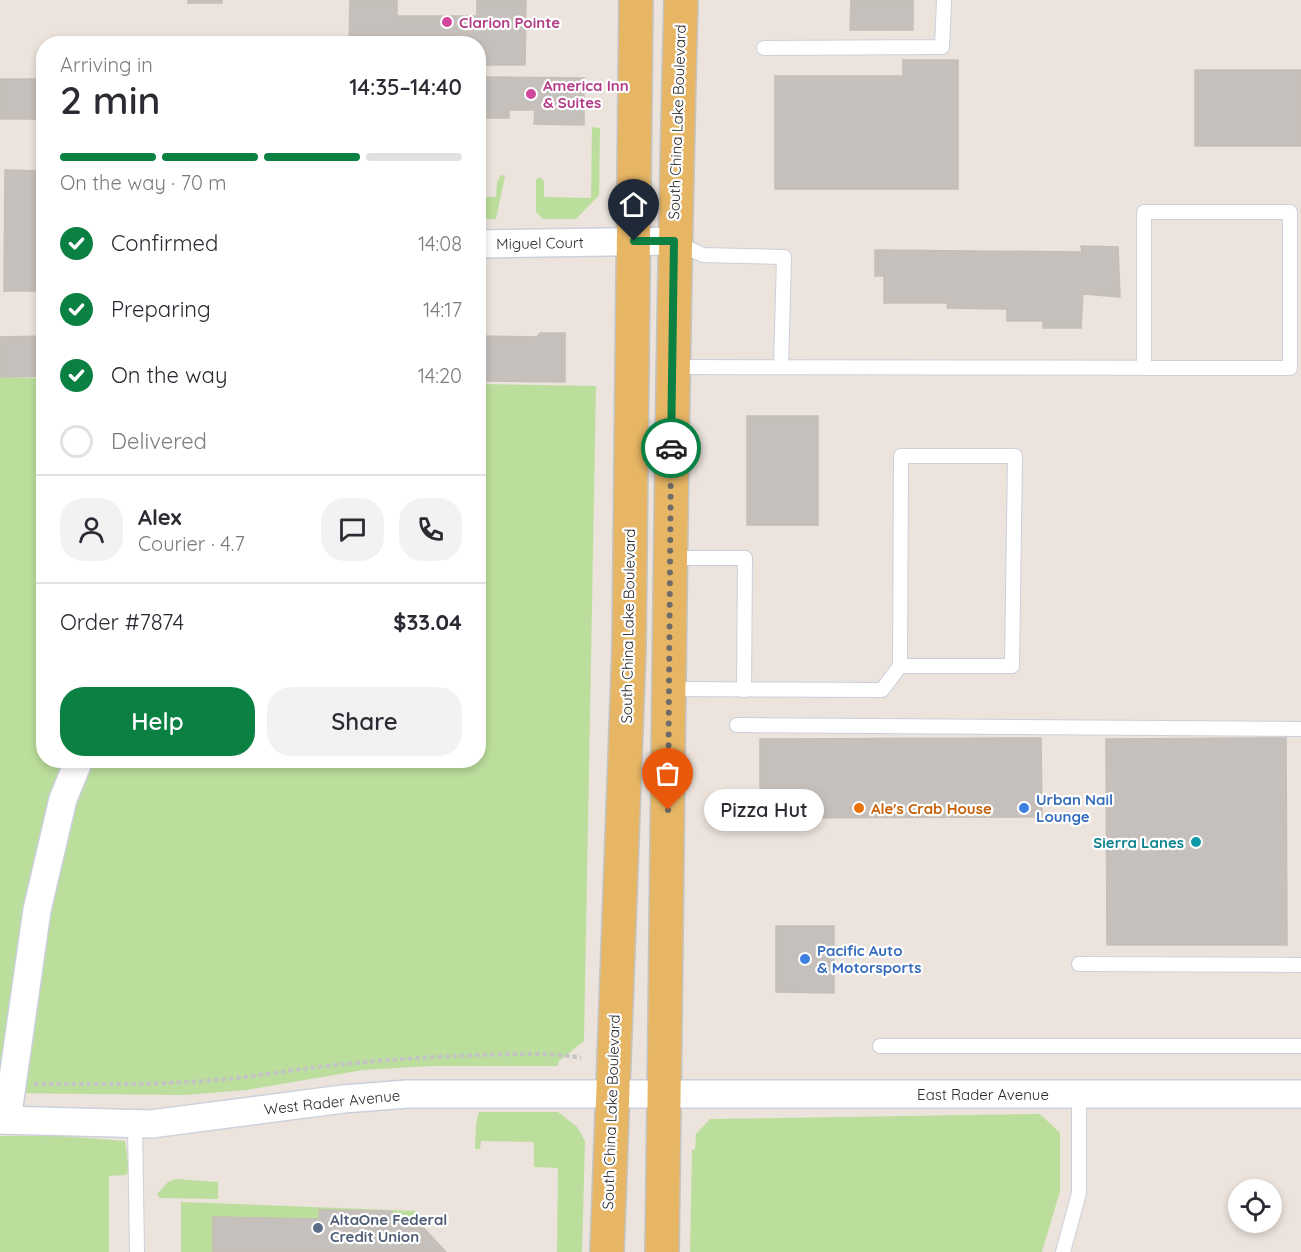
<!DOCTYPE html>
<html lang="en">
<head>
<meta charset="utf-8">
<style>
	:root { --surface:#fff; --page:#f2f2f3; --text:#2b2b33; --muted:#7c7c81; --line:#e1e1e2; --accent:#0b8043 }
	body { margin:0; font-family:Quicksand,sans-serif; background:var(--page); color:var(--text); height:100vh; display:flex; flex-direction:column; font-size:22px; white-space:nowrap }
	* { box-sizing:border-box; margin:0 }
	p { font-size:20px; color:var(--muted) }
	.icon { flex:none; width:33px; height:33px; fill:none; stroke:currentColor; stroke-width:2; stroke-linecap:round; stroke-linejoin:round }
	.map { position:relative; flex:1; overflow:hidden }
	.details { position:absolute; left:36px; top:36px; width:450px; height:732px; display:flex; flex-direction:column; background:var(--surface); border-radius:24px; box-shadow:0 3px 9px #0003 }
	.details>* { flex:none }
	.buttons { position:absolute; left:1228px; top:1179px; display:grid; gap:12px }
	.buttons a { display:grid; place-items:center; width:54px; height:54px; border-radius:50%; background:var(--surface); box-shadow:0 3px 9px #0003; font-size:30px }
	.pin { position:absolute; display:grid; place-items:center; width:51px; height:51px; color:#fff; margin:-62px -26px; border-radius:50% 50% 50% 0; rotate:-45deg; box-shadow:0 0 6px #0007 }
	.pin .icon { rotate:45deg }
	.courier { position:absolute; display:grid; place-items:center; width:60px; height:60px; margin:-30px; border:4px solid #0b8043; border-radius:50%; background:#fff; color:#222; box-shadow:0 2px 8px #0007 }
	.bubble { position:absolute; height:42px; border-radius:21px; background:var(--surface); box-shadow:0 3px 9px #0003; font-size:20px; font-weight:600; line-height:42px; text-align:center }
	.headline em { font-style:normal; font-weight:600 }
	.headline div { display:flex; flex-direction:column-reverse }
	.headline { display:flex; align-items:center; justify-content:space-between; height:102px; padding:0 24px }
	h1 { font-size:39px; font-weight:600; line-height:45px }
	.bar { display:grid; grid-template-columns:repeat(4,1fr); gap:9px 6px; align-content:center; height:72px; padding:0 24px }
	.bar i { height:8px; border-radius:4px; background:var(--line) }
	.bar .current { background:var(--accent) }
	.bar p { grid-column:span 4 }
	.line { display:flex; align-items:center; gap:15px; padding:0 24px; border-top:2px solid var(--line) }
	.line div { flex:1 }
	.round { display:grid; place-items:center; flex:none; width:63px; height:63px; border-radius:24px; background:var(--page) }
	ol { padding:0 24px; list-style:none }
	li { display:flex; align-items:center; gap:18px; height:66px }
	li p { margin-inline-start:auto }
	li .icon { padding:6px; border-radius:50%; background:var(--accent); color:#fff; stroke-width:4 }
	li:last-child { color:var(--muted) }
	li i { width:33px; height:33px; border:3px solid var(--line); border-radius:50% }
	.primary-button { display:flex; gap:12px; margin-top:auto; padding:12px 24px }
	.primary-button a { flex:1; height:69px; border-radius:24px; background:var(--accent); color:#fff; font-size:24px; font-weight:600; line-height:69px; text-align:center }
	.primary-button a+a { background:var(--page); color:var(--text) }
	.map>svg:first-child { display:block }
	.green { fill:#bcde9c }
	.building { fill:#c6c0bc; stroke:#c6beb6; stroke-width:1.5 }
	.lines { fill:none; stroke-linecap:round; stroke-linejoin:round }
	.lane-casing { stroke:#cbd0db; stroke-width:16 }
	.street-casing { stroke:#cbd0db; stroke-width:30 }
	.primary-casing { stroke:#c3c3c3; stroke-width:36 }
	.path { stroke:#c3c3c3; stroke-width:4; stroke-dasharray:4.5 3; stroke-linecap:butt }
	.lane { stroke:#fff; stroke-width:14 }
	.street { stroke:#fff; stroke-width:27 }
	.primary { stroke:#e7b665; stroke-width:33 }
	.done { stroke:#6e6b68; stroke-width:6; stroke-dasharray:0 10.8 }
	.route { stroke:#0b8043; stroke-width:8 }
	.hotel-dot { fill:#d1479c; stroke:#fff; stroke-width:2 }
	.food-dot { fill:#e8710a; stroke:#fff; stroke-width:2 }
	.shop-dot { fill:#3f7fe0; stroke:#fff; stroke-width:2 }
	.culture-dot { fill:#0f9aa8; stroke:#fff; stroke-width:2 }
	.service-dot { fill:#5c6f8a; stroke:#fff; stroke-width:2 }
	.labels { text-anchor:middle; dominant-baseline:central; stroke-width:4.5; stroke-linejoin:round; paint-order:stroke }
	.hotel-label { font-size:15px; font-weight:bold; fill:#b23c85; stroke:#fff; text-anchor:start }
	.street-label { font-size:15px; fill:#2a2a2a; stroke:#fff }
	.shop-label { font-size:15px; font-weight:bold; fill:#366cbe; stroke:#fff; text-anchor:start }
	.food-label { font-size:15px; font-weight:bold; fill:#c56008; stroke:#fff; text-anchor:start }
	.culture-label { font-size:15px; font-weight:bold; fill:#0d838f; stroke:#fff; text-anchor:end }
	.service-label { font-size:15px; font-weight:bold; fill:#4e5e75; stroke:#fff; text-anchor:start }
</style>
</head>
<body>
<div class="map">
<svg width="1301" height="1252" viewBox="0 0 1301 1252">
	<rect width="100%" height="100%" fill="#ebe3dc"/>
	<g class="green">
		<path d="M592 127 600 128 599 195 576 219H543L536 212V180L539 177 544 181V197L591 198Z"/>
		<path d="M501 175 505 176 496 219H479V197H496L497 182Z"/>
		<path d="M0 377 43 378 44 760H478L479 384 596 386 584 1041 559 1061 558 1066H431L363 1070 246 1090 185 1095 0 1093Z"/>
		<path d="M479 1112H558L577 1127 585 1141 582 1252H557L558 1168 534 1167V1142L481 1141 480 1149H475L476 1124Z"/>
		<path d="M1040 1114 1060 1133V1191L1042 1252H690L692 1150 695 1149 696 1134 710 1119Z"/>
		<path d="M0 1136H61L125 1141 129 1169 126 1175 109 1176V1252H0Z"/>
		<path d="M176 1179 218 1182V1199L160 1198 157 1194 168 1182Z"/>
		<path d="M181 1202 416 1211 420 1216V1222L392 1220V1212L321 1222 216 1252H181Z"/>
	</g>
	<g class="building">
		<rect x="188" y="0" width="34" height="3"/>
		<path d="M350 0H397V16H477V0H526L525 65H478V44H349Z"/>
		<path d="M851 0H913V30H850Z"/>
		<rect x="185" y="39" width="36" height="5"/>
		<path d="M903 60H958V189H775V76H903Z"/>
		<rect x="1195" y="70" width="106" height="76"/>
		<path d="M478 77 584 78V125L534 124 535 110H509V118H487V110H478Z"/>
		<rect x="0" y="79" width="44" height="40"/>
		<path d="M5 170 44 171V291H4Z"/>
		<path d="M1081 246 1118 247 1120 297 1083 294 1081 328H1043V321H1007V309L947 308 948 303H884V276H875V250L1082 252Z"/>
		<path d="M540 333H565V382L478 381V336L537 337Z"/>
		<path d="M44 336V376L0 377V337Z"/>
		<rect x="747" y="416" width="71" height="109"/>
		<path d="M1041 738 1042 817 760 818V739Z"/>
		<path d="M1286 738 1287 945H1107L1106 739Z"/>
		<path d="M776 926H834V993L776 992Z"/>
		<path d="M319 1210 392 1211V1221H417L446 1252H213V1217L319 1219Z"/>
	</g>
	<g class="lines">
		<g class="lane-casing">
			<g id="lane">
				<path d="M764 48 942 47 944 0"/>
				<path d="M677 243 703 255 784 257 781 367"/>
				<path d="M673 367C879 367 1084 368 1290 368V212H1144V368"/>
				<path d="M671 558H745L744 690"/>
				<path d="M670 689 882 690 900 666 901 456H1015L1012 666H900"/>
				<path d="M737 725 1301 729"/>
				<path d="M1079 964 1301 965"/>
				<path d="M880 1046H1301"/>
				<path d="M135 1124 137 1252"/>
				<path d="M1063 1252 1079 1193V1094"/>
			</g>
		</g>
		<g class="street-casing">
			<g id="street">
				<path d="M478 244 674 241"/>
				<path d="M0 1120 151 1124 343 1099 407 1094H1301"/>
				<path d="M7 1120 37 910 63 799 79 760"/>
			</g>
		</g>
		<g class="primary-casing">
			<g id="primary">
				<path d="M607 1252 629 647 636 0"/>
				<path d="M662 1252C668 835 670 417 681 0"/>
			</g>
		</g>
		<path class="path" d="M34 1084C112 1084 190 1086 267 1074 339 1063 412 1057 485 1055 517 1054 549 1052 581 1058"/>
		<use href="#lane" class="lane"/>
		<use href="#street" class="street"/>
		<use href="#primary" class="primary"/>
	</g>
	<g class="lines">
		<path class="done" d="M668 810 671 448"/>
		<path class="route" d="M634 241H674L671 448"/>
	</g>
	<g class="hotel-dot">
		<circle cx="447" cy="22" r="6"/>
		<circle cx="531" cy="94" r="6"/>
	</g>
	<circle class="food-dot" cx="859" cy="808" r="6"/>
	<g class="shop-dot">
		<circle cx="1024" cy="808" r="6"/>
		<circle cx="805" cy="959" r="6"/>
	</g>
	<circle class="culture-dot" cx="1196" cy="842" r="6"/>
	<circle class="service-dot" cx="318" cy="1228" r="6"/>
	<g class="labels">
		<g class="hotel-label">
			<text x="459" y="22">Clarion Pointe</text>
			<text x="543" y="85">America Inn<tspan x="543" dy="17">&amp; Suites</tspan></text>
		</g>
		<g class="street-label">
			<text transform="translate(677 122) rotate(-88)">South China Lake Boulevard</text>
			<text transform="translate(540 243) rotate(-1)">Miguel Court</text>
			<text transform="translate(628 626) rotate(-89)">South China Lake Boulevard</text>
			<text x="983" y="1094">East Rader Avenue</text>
			<text transform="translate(332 1102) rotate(-6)">West Rader Avenue</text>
			<text transform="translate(611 1112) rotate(-88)">South China Lake Boulevard</text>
		</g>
		<g class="shop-label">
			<text x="1036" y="799">Urban Nail<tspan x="1036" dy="17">Lounge</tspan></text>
			<text x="817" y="950">Pacific Auto<tspan x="817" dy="17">&amp; Motorsports</tspan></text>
		</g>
		<g class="food-label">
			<text x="871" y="808">Ale's Crab House</text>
		</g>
		<g class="culture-label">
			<text x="1184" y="842">Sierra Lanes</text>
		</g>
		<g class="service-label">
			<text x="330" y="1219">AltaOne Federal<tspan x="330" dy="17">Credit Union</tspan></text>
		</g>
	</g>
</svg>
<div class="buttons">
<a><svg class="icon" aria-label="locate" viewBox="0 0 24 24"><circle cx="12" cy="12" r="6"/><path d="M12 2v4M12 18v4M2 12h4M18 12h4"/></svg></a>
</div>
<div class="pin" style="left:668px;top:810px;background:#ea580c"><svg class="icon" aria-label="bag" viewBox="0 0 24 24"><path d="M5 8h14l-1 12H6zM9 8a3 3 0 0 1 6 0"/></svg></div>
<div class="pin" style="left:634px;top:241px;background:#1f2937"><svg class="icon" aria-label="home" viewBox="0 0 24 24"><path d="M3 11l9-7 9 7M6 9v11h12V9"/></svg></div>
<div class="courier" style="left:671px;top:448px"><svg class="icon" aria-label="car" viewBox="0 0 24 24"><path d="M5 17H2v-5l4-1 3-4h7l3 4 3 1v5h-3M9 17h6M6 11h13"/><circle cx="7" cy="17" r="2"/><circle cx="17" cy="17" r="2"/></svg></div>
<div class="bubble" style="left:704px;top:789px;width:120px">Pizza Hut</div>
<section class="details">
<div class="headline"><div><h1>2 min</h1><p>Arriving in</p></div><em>14:35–14:40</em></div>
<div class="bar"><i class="current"></i><i class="current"></i><i class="current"></i><i></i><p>On the way · 70 m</p></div>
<ol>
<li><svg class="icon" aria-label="check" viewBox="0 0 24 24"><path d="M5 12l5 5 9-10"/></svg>Confirmed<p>14:08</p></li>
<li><svg class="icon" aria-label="check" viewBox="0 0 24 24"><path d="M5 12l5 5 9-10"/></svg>Preparing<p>14:17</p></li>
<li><svg class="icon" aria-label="check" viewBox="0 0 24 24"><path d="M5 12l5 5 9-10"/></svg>On the way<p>14:20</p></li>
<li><i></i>Delivered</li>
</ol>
<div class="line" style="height:108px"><a class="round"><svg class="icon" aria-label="person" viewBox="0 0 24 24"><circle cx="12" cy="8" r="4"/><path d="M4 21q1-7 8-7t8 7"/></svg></a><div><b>Alex</b><p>Courier · 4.7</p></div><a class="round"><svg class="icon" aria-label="chat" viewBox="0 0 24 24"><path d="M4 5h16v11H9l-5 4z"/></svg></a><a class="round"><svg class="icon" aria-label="phone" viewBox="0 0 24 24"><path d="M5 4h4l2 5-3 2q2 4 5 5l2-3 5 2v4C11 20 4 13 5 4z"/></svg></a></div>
<div class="line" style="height:78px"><div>Order #7874</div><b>$33.04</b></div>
<div class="primary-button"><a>Help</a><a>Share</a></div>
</section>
</div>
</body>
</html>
